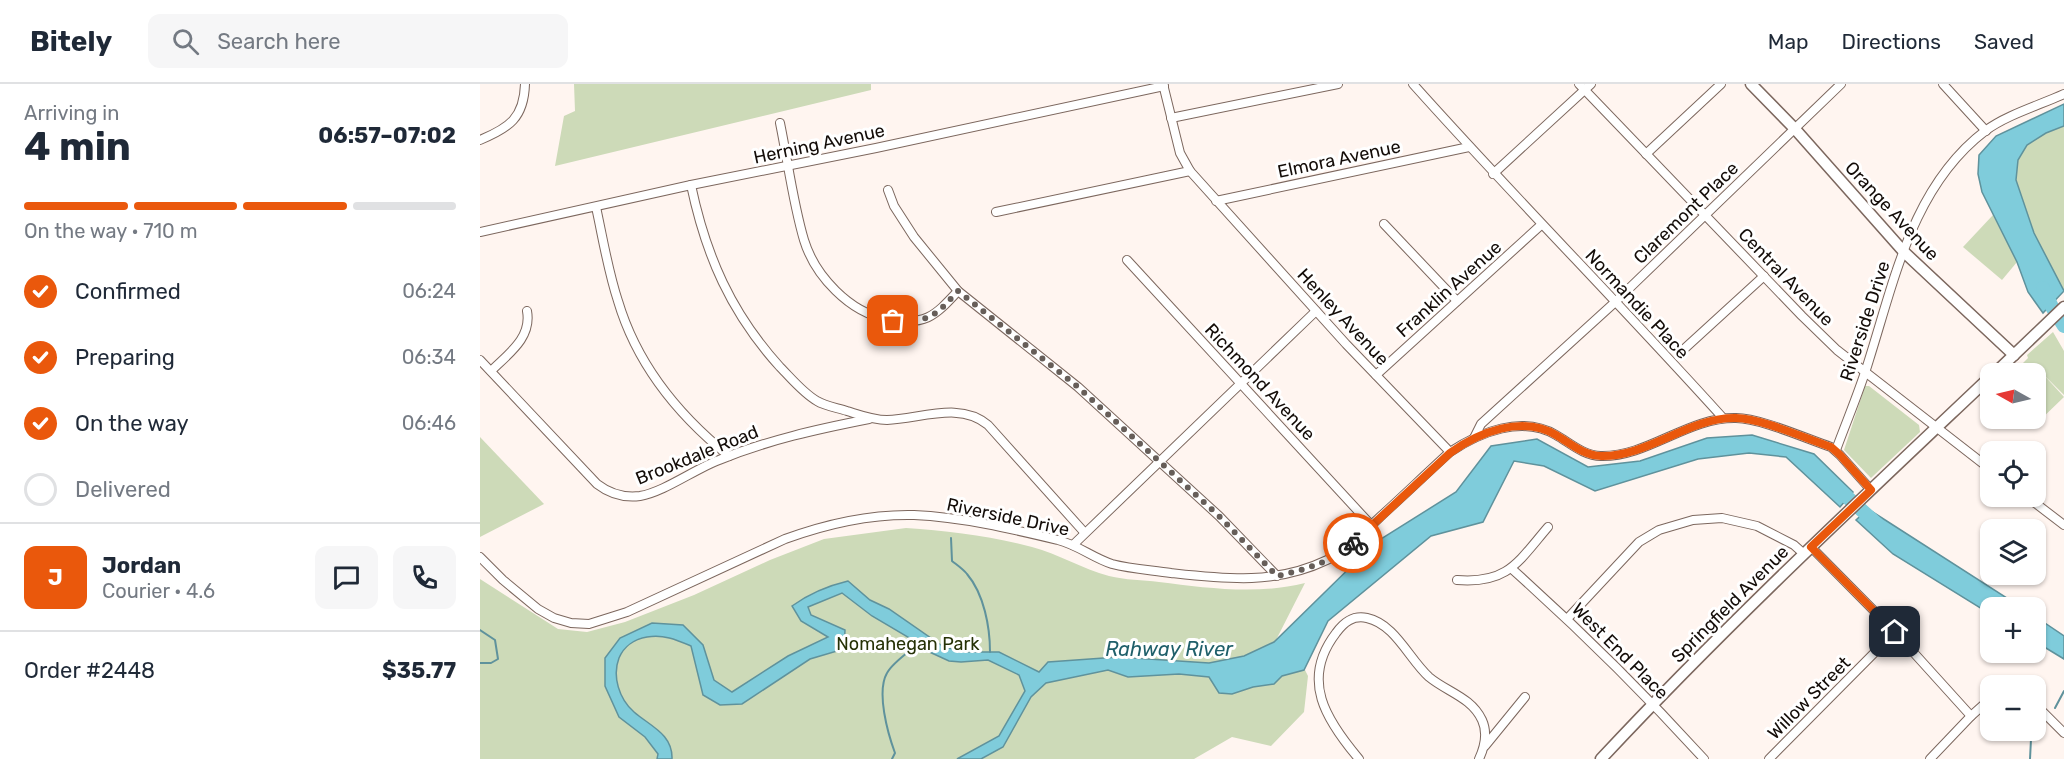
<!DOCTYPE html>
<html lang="en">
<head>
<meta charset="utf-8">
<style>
	:root { --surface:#fff; --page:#f6f6f7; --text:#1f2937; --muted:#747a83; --line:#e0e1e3; --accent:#ea580c }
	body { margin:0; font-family:Rubik,sans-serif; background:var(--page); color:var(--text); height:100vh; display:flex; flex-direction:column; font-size:22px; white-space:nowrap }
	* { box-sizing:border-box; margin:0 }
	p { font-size:20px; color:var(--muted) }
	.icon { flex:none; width:33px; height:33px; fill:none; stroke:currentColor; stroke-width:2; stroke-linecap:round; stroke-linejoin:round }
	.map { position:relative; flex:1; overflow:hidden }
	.side { display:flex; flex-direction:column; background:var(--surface); width:480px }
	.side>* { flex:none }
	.needle { width:39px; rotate:278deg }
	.fabs { position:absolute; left:1500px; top:279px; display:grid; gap:12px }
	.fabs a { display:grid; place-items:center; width:66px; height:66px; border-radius:12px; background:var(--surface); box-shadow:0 2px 4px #0004; font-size:30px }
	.pin { position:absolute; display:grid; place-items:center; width:51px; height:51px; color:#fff; margin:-26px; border-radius:12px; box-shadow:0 3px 9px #0006 }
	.courier { position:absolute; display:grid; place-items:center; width:60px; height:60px; margin:-30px; border:4px solid #ea580c; border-radius:50%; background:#fff; color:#222; box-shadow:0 2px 8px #0007 }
	.summary em { font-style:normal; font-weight:700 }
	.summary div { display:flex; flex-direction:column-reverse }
	.summary { display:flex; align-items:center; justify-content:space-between; height:102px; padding:0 24px }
	h1 { font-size:39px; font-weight:700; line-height:45px }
	.bar { display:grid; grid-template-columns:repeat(4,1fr); gap:9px 6px; align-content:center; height:72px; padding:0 24px }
	.bar i { height:8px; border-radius:4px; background:var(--line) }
	.bar .selected { background:var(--accent) }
	.bar p { grid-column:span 4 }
	.line { display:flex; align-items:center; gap:15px; padding:0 24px; border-top:2px solid var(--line) }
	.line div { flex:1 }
	.round { display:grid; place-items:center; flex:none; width:63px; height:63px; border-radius:12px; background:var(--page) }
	ol { padding:0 24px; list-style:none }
	li { display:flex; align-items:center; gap:18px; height:66px }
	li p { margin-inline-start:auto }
	li .icon { padding:6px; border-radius:50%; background:var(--accent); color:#fff; stroke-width:4 }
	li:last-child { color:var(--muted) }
	li i { width:33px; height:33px; border:3px solid var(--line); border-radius:50% }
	header { display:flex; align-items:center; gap:36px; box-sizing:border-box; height:84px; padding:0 30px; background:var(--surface); border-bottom:2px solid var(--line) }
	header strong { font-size:28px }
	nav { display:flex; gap:33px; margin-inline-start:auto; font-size:21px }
	.search { width:420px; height:54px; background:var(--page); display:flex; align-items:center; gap:15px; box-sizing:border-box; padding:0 21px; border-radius:12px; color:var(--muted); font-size:22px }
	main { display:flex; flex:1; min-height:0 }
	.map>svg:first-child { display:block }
	.green { fill:#cddab8 }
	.water { fill:#7fccdb; stroke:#5f929c; stroke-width:1.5 }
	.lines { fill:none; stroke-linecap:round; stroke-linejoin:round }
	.stream { stroke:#5f929c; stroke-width:2 }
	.river { stroke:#7fccdb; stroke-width:14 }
	.street-casing { stroke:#7c675e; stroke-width:10 }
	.secondary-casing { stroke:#7c675e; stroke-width:13 }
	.street { stroke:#fff; stroke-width:8 }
	.secondary { stroke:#fff; stroke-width:10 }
	.done { stroke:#665e59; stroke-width:6; stroke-dasharray:0 10.8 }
	.route { stroke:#ea580c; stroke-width:8 }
	.labels { text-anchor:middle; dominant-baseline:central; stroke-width:6; stroke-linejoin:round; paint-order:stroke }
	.street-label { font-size:18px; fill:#130c08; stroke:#fff }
	.park-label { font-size:18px; fill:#263106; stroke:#fff }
	.water-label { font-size:20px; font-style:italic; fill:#1f5f6a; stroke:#fff }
</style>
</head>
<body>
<header>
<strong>Bitely</strong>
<div class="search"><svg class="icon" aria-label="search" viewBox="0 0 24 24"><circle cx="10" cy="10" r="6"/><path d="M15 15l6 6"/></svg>Search here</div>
<nav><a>Map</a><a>Directions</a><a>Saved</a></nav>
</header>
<main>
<section class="side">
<div class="summary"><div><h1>4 min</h1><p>Arriving in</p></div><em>06:57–07:02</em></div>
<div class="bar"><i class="selected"></i><i class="selected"></i><i class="selected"></i><i></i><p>On the way · 710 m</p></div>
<ol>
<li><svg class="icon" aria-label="check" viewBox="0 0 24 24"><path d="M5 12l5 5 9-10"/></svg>Confirmed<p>06:24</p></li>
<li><svg class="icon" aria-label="check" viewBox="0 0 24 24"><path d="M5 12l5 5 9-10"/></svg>Preparing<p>06:34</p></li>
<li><svg class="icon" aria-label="check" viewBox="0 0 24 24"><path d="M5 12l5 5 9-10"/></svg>On the way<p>06:46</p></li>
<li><i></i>Delivered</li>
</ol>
<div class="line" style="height:108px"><b class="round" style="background:var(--accent);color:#fff">J</b><div><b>Jordan</b><p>Courier · 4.6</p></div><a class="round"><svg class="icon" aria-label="chat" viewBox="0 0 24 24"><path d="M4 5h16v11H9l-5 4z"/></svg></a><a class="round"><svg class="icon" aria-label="phone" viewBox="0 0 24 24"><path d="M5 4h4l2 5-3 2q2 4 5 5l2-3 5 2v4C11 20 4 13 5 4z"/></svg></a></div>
<div class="line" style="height:78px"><div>Order #2448</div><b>$35.77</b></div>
</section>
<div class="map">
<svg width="1584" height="675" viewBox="0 0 1584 675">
	<rect width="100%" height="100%" fill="#fff5f0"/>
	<g class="green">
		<path d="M94 0H391V6L75 82 84 32 95 27Z"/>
		<path d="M1584 42V207L1554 149 1536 96 1538 76 1547 61 1566 49Z"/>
		<path d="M1513 131 1537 178 1522 196 1483 163Z"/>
		<path d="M1573 248 1584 267V311L1562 289 1584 313 1557 339 1553 335 1556 334V290H1532L1548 274 1547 271Z"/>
		<path d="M1385 302H1389L1439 341 1440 348 1391 394 1364 366Z"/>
		<path d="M0 353 64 420 0 453Z"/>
		<path d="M426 444C468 447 511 452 552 463 579 470 602 485 629 492 645 496 663 496 679 498 727 504 777 511 825 499L795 558 825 586 828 592 824 628 791 662 752 653 714 675H0V495L78 545 107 548 145 538 214 511 290 476 344 455Z"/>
	</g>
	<g class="water">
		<path d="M1584 20V42L1566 49 1547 61 1538 76 1536 96 1554 149 1584 207 1563 229 1548 208 1537 178 1502 108 1498 90 1499 71 1516 52Z"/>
		<path d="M1272 351 1334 370 1373 408 1360 423 1306 373 1269 369 1218 375 1115 407 1064 382 1034 377 1003 438 951 452 848 537 824 586 802 592 794 600 773 603 752 610 739 609 729 593 699 590 648 593 628 586 566 599 551 613 523 663 501 675H477L519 652 545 607 539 591 508 576 481 578 469 577 443 565 433 556 392 532 362 509 328 523 331 531 365 546 364 565 330 575 262 620 240 621 223 611 211 562C197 556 184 550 167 553 155 555 144 562 139 574 132 592 139 615 154 628 170 642 193 650 192 675H177L178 670 165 653 139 633 125 602V574L140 554 172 539 203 541 223 561 234 596 252 608 308 572 348 553 321 537 312 522C330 509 347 502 368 497L390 516 409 525 464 563 486 568H519L559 588 568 578 638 573 729 579 764 572 794 558 896 458 976 408 1011 362 1057 355 1108 383 1160 377 1227 354Z"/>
		<path d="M1388 425 1541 523 1510 524V530L1413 470 1376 436Z"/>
		<path d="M1556 533 1584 552V575L1556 558Z"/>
	</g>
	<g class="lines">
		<g class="stream">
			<path d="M471 454 472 477C477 481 483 485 487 490 504 510 510 543 510 568"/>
			<path d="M0 546 15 556 18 575 11 579H0"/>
			<path d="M1575 624 1584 607"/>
			<path d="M412 675 415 669C408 650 396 608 407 589 413 578 429 568 438 560"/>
			<path d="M1550 675 1551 655 1563 638"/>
		</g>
		<g class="river">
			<path d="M1563 204 1572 223 1584 242"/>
			<path d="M1356 403 1397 440"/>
		</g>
		<g class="street-casing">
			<g id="street">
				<path d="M683 0 700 69 710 87 866 260 970 368"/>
				<path d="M933 0C1034 113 1141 221 1243 334"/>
				<path d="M1099 0 1322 232 1357 266 1510 385"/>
				<path d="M1463 0 1506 47"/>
				<path d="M691 34 858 0"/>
				<path d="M300 39C308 78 313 119 324 156 335 192 370 229 407 235 445 242 454 233 478 207"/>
				<path d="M0 56C29 44 44 34 45 0"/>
				<path d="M1166 70 1241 0"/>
				<path d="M1013 90 1111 0"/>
				<path d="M211 101C226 172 251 229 300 283 311 294 323 309 337 317 345 322 358 324 367 327 380 331 393 336 407 336 440 335 480 317 508 341L604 448"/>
				<path d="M408 106 414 122 434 153 478 207 598 303 739 432 797 492"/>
				<path d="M736 117 989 63"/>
				<path d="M116 123C123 155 128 187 138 217 157 281 198 331 249 372"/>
				<path d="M516 128 710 87"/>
				<path d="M904 140 977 217"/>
				<path d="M0 148 211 101 396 64 684 2"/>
				<path d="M647 176 891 441"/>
				<path d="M1203 266 1284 192"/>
				<path d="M0 276 117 400C130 410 144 414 160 412 184 408 215 385 239 376 288 356 338 345 389 335"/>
				<path d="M11 287C28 270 52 254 47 227"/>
				<path d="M896 291 1061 141"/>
				<path d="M994 354 1001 340 1133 220 1361 0"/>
				<path d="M1356 366C1367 336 1380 306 1389 276 1415 194 1433 102 1505 47 1526 31 1560 21 1584 10"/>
				<path d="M1546 412 1584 441"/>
				<path d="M593 461 836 227"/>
				<path d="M1331 463 1415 548 1491 632"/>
				<path d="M0 473 23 496 58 525 74 534 91 539 109 540 147 528 305 455C346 440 391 430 434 431 482 433 532 445 578 456 598 461 613 474 632 480 651 485 671 486 691 489 746 495 795 501 847 476 868 466 883 449 900 433 923 412 946 390 970 368 1000 348 1042 331 1076 351 1090 359 1104 372 1121 372 1168 373 1208 333 1256 334 1280 334 1327 355 1351 363L1360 371 1391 406"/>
				<path d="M1032 485C1099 545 1163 608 1224 675"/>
				<path d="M977 496C1028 500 1038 478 1068 443"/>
				<path d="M1087 535 1159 458 1179 446 1213 436 1242 434 1277 442 1314 461 1324 470"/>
				<path d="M1556 621 1584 649"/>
				<path d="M1005 662 1045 613"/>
				<path d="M879 675C846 636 820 596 856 549 864 538 873 531 887 534 915 540 929 575 949 593 967 608 991 613 1002 636 1008 649 1005 662 999 675"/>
				<path d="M1289 675 1415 548"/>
				<path d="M1450 675 1491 632 1510 615"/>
			</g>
		</g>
		<g class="secondary-casing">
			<g id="secondary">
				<path d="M1271 0 1315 45 1424 168 1534 271"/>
				<path d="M1514 290 1584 223"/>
				<path d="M1121 675C1245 542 1378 418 1510 293"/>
			</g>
		</g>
		<use href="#street" class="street"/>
		<use href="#secondary" class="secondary"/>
	</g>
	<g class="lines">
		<path class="done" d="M413 237C451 237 453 234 478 207L598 303 739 432 797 492C824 486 852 478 873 459"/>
		<path class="route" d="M873 459 970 369C999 348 1042 331 1076 351 1090 359 1104 372 1121 372 1168 373 1209 333 1256 334 1280 334 1327 355 1351 363L1360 371 1391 406 1331 463 1415 548"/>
	</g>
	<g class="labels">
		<g class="street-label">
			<text transform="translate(339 60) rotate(-12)">Herning Avenue</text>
			<text transform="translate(859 75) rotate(-12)">Elmora Avenue</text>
			<text transform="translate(1412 127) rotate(47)">Orange Avenue</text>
			<text transform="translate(1206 129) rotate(-44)">Claremont Place</text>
			<text transform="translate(1306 193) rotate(46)">Central Avenue</text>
			<text transform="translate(969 205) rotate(-42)">Franklin Avenue</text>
			<text transform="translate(1157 220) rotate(47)">Normandie Place</text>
			<text transform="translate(863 233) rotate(47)">Henley Avenue</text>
			<text transform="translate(1385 237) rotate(-72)">Riverside Drive</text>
			<text transform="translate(780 298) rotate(47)">Richmond Avenue</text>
			<text transform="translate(217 371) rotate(-22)">Brookdale Road</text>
			<text transform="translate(528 433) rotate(12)">Riverside Drive</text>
			<text transform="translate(1250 520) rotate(-45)">Springfield Avenue</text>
			<text transform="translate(1140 567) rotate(45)">West End Place</text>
			<text transform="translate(1329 614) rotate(-45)">Willow Street</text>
		</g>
		<g class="park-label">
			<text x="428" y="560">Nomahegan Park</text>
		</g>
		<g class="water-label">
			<text x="689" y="565">Rahway River</text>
		</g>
	</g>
</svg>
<div class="fabs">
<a><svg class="needle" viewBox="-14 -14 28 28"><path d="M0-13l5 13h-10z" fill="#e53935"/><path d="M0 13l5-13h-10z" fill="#747a83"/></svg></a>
<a><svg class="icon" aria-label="locate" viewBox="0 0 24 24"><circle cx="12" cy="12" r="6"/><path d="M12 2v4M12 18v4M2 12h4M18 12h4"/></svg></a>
<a><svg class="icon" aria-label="layers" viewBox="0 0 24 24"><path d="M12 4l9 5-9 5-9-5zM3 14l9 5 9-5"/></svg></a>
<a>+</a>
<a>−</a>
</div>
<div class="pin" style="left:413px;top:237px;background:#ea580c"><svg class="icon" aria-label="bag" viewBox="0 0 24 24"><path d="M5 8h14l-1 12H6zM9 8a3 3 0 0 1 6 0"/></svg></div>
<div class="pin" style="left:1415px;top:548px;background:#1f2937"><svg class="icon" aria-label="home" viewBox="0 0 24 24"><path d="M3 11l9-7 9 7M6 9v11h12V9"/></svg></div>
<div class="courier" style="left:873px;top:459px"><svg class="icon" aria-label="bike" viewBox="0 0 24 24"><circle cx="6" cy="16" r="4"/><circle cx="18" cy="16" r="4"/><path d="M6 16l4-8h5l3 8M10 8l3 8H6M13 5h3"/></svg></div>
</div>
</main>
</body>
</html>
